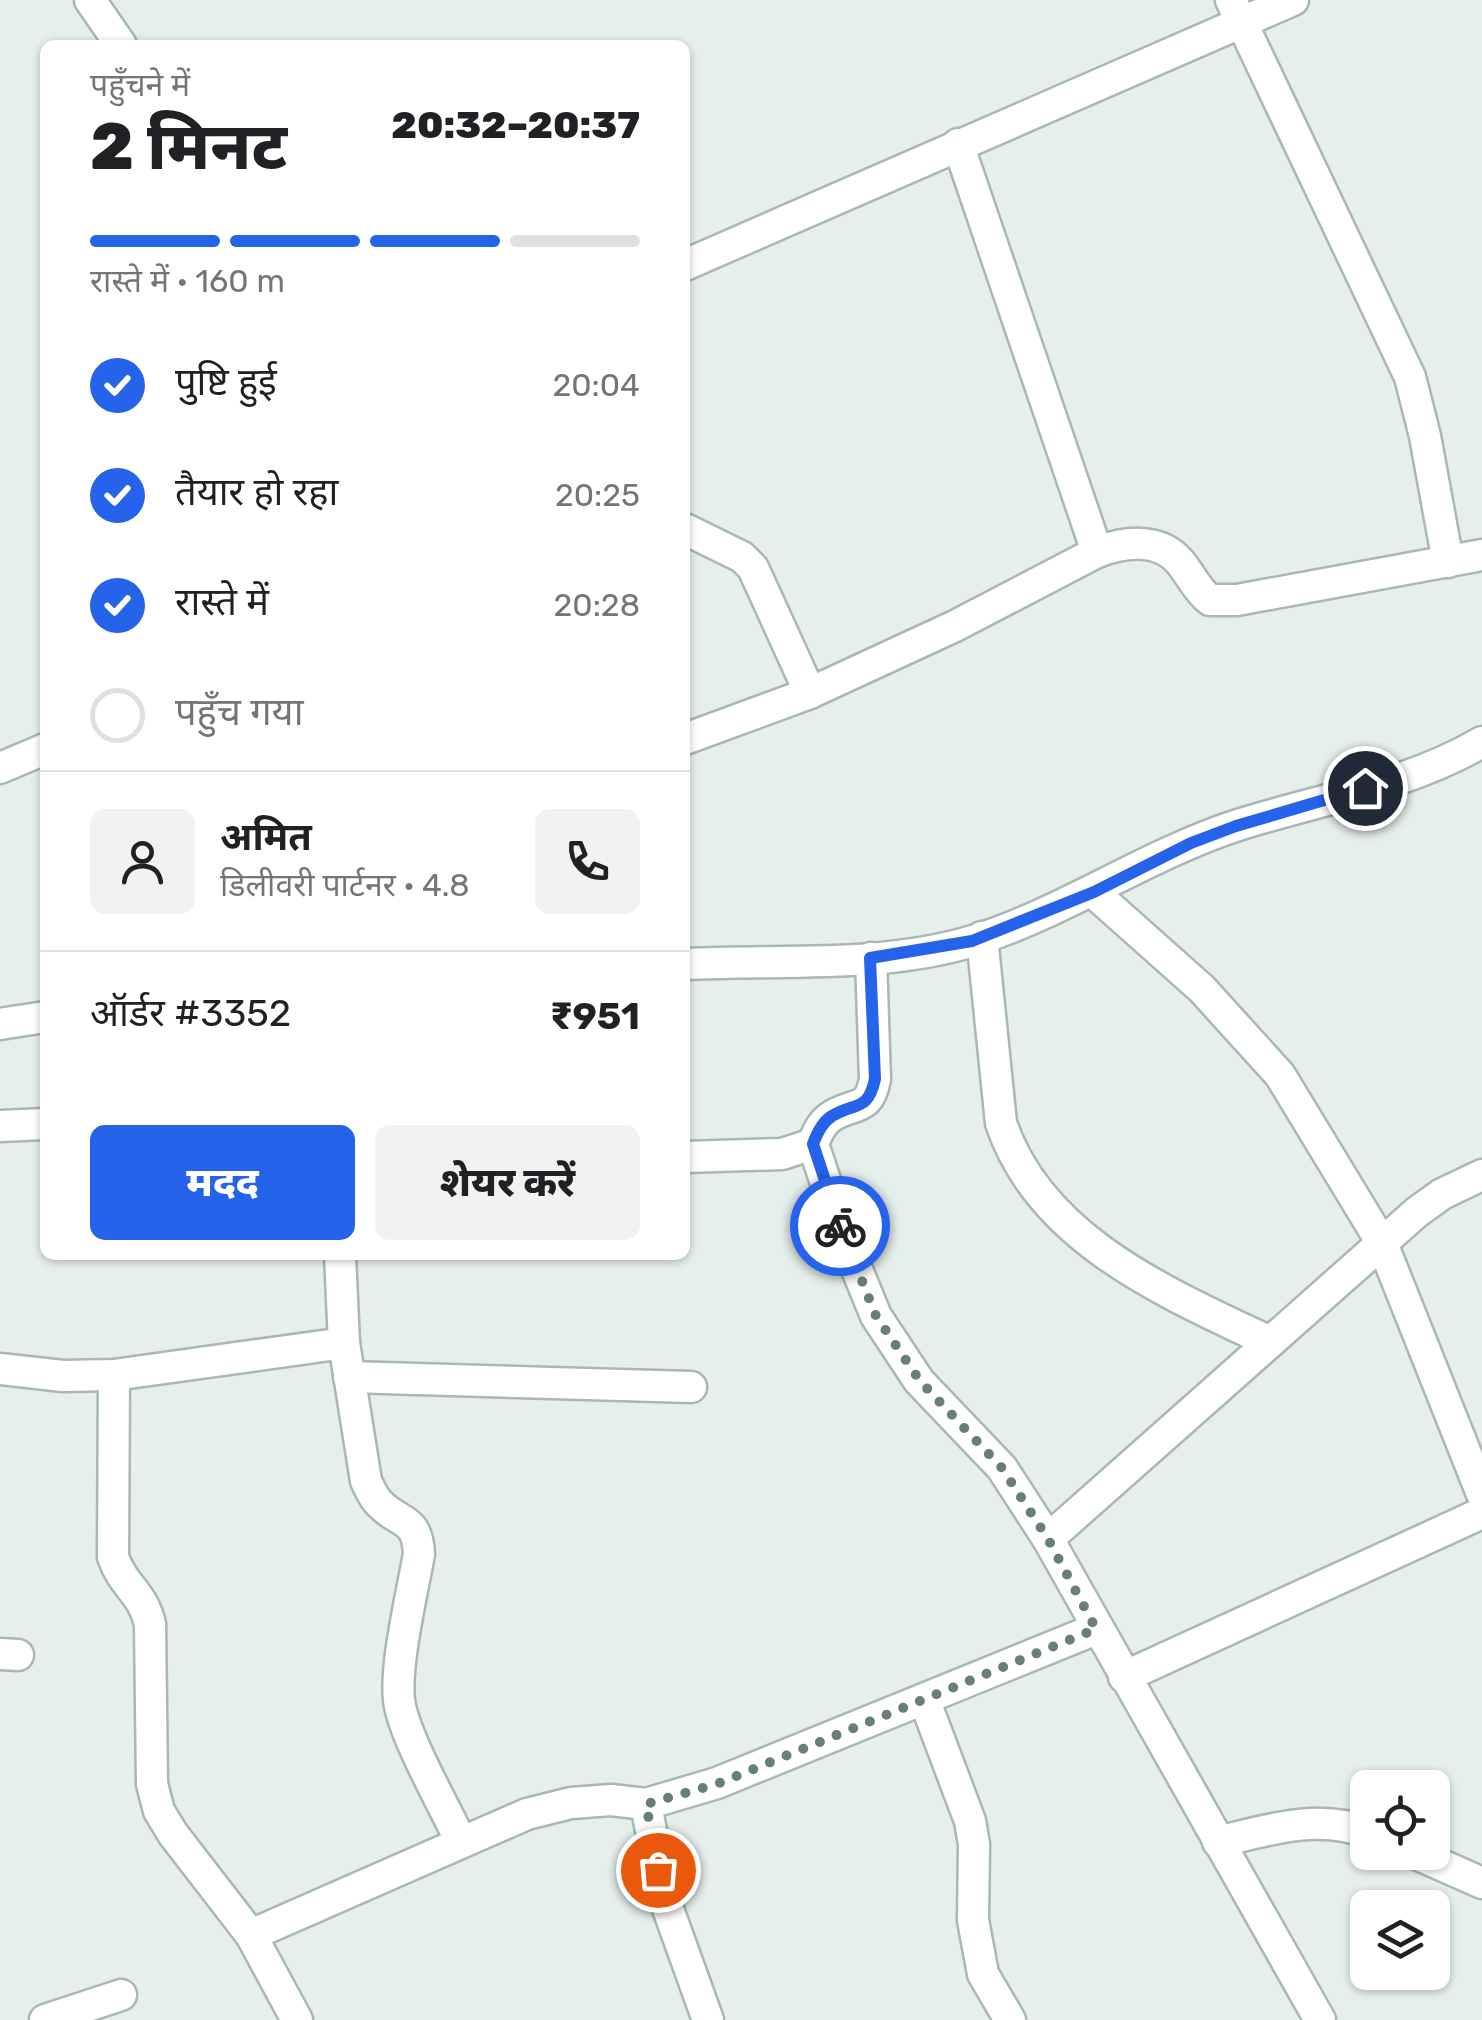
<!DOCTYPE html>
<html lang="hi">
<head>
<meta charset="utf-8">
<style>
	:root { --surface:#fff; --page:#f2f2f2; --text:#202124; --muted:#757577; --line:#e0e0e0; --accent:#2563eb }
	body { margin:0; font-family:Rubik,"Noto Sans Devanagari",sans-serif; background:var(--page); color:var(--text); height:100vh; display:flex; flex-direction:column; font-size:38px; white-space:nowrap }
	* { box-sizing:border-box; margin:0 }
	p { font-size:32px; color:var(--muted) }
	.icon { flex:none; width:55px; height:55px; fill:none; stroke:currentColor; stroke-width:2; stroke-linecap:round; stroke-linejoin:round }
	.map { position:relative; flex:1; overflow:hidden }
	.details { position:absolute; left:40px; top:40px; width:650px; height:1220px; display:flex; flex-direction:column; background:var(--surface); border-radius:15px; box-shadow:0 2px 8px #0004 }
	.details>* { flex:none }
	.controls { position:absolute; left:1350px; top:1770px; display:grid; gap:20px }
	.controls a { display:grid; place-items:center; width:100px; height:100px; border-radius:15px; background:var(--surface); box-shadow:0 2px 8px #0004; font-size:50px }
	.pin { position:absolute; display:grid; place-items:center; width:85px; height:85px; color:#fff; margin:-42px; border:5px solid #fff; border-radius:50%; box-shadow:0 2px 10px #0007 }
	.courier { position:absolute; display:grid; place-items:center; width:100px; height:100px; margin:-50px; border:8px solid #2563eb; border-radius:50%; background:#fff; color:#222; box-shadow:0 2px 12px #0007 }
	.head em { font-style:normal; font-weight:800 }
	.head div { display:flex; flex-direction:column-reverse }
	.head { display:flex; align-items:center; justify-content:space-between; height:170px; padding:0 50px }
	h1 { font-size:65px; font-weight:800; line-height:75px }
	.bar { display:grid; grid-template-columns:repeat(4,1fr); gap:15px 10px; align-content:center; height:120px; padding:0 50px }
	.bar i { height:12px; border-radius:8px; background:var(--line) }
	.bar .current { background:var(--accent) }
	.bar p { grid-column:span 4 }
	.line { display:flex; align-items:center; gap:25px; padding:0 50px; border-top:2px solid var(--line) }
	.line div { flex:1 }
	.round { display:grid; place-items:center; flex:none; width:105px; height:105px; border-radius:15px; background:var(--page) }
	ol { padding:0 50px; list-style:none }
	li { display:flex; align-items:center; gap:30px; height:110px }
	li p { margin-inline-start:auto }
	li .icon { padding:10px; border-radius:50%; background:var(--accent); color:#fff; stroke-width:4 }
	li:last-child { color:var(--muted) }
	li i { width:55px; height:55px; border:5px solid var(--line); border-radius:50% }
	.primary-button { display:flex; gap:20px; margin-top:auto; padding:20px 50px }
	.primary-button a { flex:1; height:115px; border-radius:15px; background:var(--accent); color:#fff; font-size:40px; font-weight:800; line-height:115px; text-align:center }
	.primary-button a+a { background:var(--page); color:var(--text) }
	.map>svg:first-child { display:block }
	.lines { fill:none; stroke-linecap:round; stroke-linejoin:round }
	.street-casing { stroke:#a8b8b2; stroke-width:35 }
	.street { stroke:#fff; stroke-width:30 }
	.done { stroke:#687f78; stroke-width:10; stroke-dasharray:0 18 }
	.route { stroke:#2563eb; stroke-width:12 }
</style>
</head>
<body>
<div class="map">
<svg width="1482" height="2020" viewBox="0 0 1482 2020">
	<rect width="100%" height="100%" fill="#e6efeb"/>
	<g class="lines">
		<g class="street-casing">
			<g id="street">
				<path d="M90 0 121 45"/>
				<path d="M1231 0 1410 377 1425 436 1448 562"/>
				<path d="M958 144 1097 552"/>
				<path d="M685 265 1293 0"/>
				<path d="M685 529 742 557 753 568 810 693"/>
				<path d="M685 739 810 693 955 626 1097 552C1124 542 1159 537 1180 562 1191 575 1196 589 1210 600H1237L1482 555"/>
				<path d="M0 768 45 749"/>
				<path d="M1093 892 1202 989 1280 1075 1382 1243 1482 1494"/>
				<path d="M982 937 1001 1123C1040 1240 1167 1293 1270 1342"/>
				<path d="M871 958 875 1079C869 1112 855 1102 832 1116 822 1122 817 1133 813 1144L846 1243 876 1316 919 1381 1002 1468 1048 1539 1320 2020"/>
				<path d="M685 964C781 959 879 969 973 941 1065 912 1146 855 1238 825 1320 799 1407 786 1482 742"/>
				<path d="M0 1024 45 1017"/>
				<path d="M0 1126 45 1124"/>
				<path d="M685 1157 782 1154 813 1144"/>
				<path d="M340 1255 344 1343 366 1481C370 1489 373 1497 379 1503 400 1525 417 1516 419 1554 412 1593 395 1664 399 1700 403 1735 445 1807 461 1842"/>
				<path d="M0 1369 63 1376 114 1375 344 1343"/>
				<path d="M114 1375 113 1557C124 1588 142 1591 150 1624L152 1784 159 1811 173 1834 251 1935 297 2020"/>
				<path d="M349 1377 691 1387"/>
				<path d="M1048 1539 1417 1212 1442 1194 1482 1175"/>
				<path d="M0 1654 18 1655"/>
				<path d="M1124 1677 1482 1513"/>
				<path d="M924 1699 970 1821 974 1844 973 1920 983 1974 1010 2020"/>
				<path d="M646 1804 663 1895 708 2020"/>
				<path d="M1218 1842C1267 1830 1319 1813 1368 1833"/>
				<path d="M1412 1852 1482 1883"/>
				<path d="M251 1935 527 1814 571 1803 611 1800 646 1804 717 1783 1096 1629"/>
				<path d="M45 2020 121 1995"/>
			</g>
		</g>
		<use href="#street" class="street"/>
	</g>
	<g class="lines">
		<path class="done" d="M658 1870 646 1804 717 1784 1096 1629 1048 1539 1002 1468 920 1381 876 1316 840 1226"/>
		<path class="route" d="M840 1226 813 1144C817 1133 822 1122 832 1116 855 1102 868 1112 875 1079L870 958 972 941 1094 892 1191 843 1236 826 1365 788"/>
	</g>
</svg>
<div class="controls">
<a><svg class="icon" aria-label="locate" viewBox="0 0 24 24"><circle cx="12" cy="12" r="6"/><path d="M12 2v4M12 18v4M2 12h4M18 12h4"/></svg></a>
<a><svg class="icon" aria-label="layers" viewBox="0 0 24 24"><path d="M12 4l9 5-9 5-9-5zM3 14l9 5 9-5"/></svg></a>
</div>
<div class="pin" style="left:658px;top:1870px;background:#ea580c"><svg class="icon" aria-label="bag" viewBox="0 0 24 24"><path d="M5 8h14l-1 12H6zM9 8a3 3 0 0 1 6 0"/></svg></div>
<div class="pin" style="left:1365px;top:788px;background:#1f2937"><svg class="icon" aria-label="home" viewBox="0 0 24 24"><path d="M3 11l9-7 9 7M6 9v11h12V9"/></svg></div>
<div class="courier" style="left:840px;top:1226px"><svg class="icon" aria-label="bike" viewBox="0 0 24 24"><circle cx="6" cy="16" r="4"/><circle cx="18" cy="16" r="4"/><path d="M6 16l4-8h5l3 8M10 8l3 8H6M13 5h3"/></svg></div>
<section class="details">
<div class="head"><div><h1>2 मिनट</h1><p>पहुँचने में</p></div><em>20:32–20:37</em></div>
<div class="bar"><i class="current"></i><i class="current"></i><i class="current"></i><i></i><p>रास्ते में · 160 m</p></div>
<ol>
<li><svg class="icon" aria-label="check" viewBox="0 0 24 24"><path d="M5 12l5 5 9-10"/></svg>पुष्टि हुई<p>20:04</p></li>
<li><svg class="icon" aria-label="check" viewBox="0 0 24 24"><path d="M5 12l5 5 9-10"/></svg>तैयार हो रहा<p>20:25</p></li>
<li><svg class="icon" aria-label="check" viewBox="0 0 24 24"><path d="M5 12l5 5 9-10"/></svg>रास्ते में<p>20:28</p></li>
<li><i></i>पहुँच गया</li>
</ol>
<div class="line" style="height:180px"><a class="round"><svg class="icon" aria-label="person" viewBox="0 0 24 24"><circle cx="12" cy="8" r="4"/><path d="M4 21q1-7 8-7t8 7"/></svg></a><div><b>अमित</b><p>डिलीवरी पार्टनर · 4.8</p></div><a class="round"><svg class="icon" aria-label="phone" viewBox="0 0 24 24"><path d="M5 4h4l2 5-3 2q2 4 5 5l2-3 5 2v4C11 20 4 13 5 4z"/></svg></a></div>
<div class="line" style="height:130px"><div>ऑर्डर #3352</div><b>₹951</b></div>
<div class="primary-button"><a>मदद</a><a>शेयर करें</a></div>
</section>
</div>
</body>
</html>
